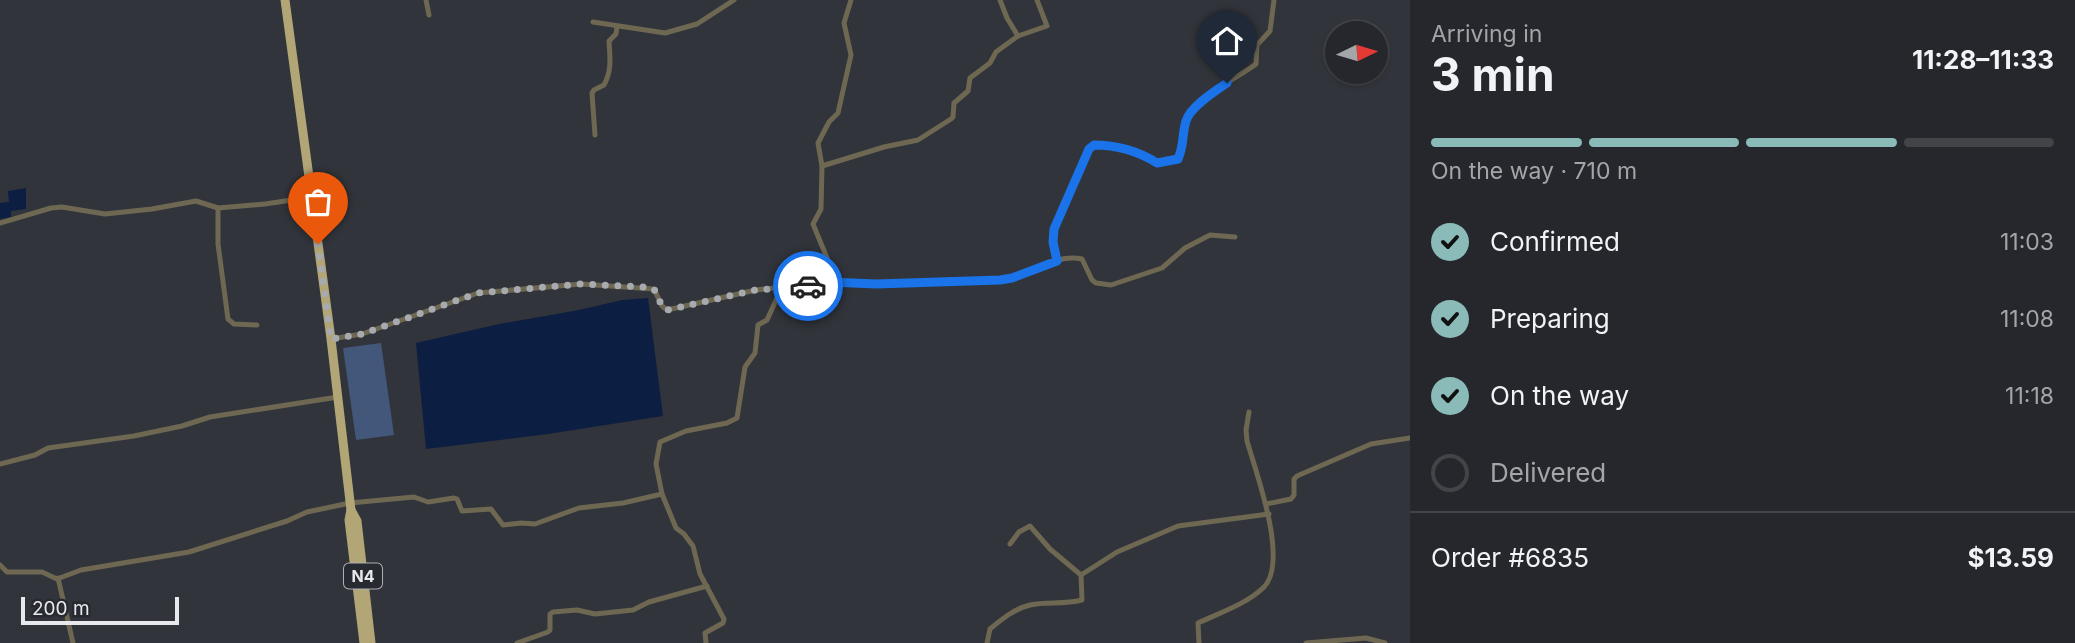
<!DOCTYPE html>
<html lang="en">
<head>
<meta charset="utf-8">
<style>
	:root { --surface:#25272c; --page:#2d2f34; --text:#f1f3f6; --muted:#a3a5a9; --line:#424448; --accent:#8bbbb9 }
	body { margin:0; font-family:Inter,sans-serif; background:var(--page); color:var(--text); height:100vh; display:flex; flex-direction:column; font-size:26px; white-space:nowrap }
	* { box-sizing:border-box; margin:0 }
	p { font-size:23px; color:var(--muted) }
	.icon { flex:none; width:38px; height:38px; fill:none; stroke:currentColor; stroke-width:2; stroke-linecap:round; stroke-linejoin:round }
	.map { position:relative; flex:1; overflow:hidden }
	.details { display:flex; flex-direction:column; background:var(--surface); width:665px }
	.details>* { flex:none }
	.needle { width:46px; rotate:85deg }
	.buttons { position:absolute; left:1325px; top:21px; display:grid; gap:14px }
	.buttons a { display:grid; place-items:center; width:63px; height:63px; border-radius:50%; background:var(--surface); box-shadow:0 2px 5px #0004,0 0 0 2px var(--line); font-size:35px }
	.scale { position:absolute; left:21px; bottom:18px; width:158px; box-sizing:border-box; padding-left:7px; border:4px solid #e7e9ed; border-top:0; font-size:19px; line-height:24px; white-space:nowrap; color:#e7e9ed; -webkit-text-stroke:5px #272a30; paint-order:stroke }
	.pin { position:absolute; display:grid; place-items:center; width:60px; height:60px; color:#fff; margin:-72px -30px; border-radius:50% 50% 50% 0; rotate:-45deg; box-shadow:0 0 7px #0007 }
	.pin .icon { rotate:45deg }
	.courier { position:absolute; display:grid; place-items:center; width:70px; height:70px; margin:-35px; border:5px solid #1a73e8; border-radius:50%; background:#fff; color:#222; box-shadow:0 2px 9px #0007 }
	.headline em { font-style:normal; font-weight:700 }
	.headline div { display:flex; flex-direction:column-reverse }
	.headline { display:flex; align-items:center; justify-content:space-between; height:119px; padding:0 21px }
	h1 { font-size:46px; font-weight:700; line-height:52px }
	.bar { display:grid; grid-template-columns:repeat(4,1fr); gap:10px 7px; align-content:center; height:84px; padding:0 21px }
	.bar i { height:9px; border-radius:5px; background:var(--line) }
	.bar .on { background:var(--accent) }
	.bar p { grid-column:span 4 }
	.line { display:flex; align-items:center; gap:18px; padding:0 21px; border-top:2px solid var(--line) }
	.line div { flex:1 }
	ol { padding:0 21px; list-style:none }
	li { display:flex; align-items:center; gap:21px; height:77px }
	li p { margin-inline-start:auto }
	li .icon { padding:7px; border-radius:50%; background:var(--accent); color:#111; stroke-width:4 }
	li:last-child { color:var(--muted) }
	li i { width:38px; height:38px; border:4px solid var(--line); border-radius:50% }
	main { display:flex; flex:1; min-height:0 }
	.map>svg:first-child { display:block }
	.green { fill:#43577a }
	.water { fill:#0c1f42 }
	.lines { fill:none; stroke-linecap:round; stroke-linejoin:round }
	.minor { stroke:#6e6853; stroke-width:5 }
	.trunk { stroke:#b2a576; stroke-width:9 }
	.done { stroke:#a7aaae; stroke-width:7; stroke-dasharray:0 12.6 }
	.route { stroke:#1a73e8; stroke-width:9 }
	.labels { text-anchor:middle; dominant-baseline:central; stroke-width:7; stroke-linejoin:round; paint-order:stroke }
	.shield { fill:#272a30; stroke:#adb0b4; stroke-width:2 }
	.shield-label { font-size:16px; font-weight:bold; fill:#e7e9ed }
</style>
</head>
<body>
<main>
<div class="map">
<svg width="1410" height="643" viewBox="0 0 1410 643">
	<rect width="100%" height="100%" fill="#31343a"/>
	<path class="green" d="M381 343 394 435 356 440 343 348Z"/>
	<g class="water">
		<path d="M26 188V209L11 211V217L0 219V203L9 202 8 191Z"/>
		<path d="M648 298 663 416 548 434 426 449 416 343 499 324 579 310 622 300Z"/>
	</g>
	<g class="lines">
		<g class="minor">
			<path d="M426 0 429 15"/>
			<path d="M1000 0 1007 18 1018 36"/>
			<path d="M593 22 665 33 697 24 734 0"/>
			<path d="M595 135 592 93 594 90 604 85C612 70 610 58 609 41L616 34 617 27"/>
			<path d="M822 166 884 147 918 140 951 119 953 117 954 103 968 91 970 78 990 63 996 52 1018 36 1047 26 1037 0"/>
			<path d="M218 208V244L228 319 234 324 257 325"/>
			<path d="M0 223 51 208 62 207 105 214 152 209 196 201 218 208 265 204 312 197"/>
			<path d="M1057 261 1053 242 1054 228 1089 149 1094 145C1117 145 1138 151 1157 163L1178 159C1184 146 1182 133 1186 120 1192 100 1239 77 1256 64L1257 45 1270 31 1274 0"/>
			<path d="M830 282 827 258 813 224 821 209 822 166 818 143 829 122 838 113 851 55 844 23 851 0"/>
			<path d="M331 339 362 334 478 293 581 284 654 289 662 306 667 310 756 290 830 282 876 284 1000 280C1026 276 1055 253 1082 259L1092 280 1096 283 1111 285 1162 268 1185 248 1210 235 1235 237"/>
			<path d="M0 464 35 455 48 448 134 436 182 426 210 417 338 397"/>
			<path d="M1266 504 1291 499 1294 495V479L1297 476 1371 444 1410 438"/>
			<path d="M0 565 7 572H42L57 579 81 570 189 552 287 521 307 512 350 503 414 497 428 502 454 498 457 499 462 511 491 509 503 525 521 523 535 524 579 508 623 503 662 494"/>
			<path d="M1081 575 1117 552 1178 526 1269 514"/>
			<path d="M58 578 73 643"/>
			<path d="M517 643 548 632 550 630V614L553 612 577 610 595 614 633 610 649 602 707 586"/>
			<path d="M706 643 705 633 723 623 724 619 700 574 693 546 684 534 676 528 662 494 656 464 660 442 686 431 727 423 737 418 745 367 755 353 758 325 767 320 782 287"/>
			<path d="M987 643 990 629C1002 619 1014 609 1030 605 1047 601 1062 605 1082 600L1081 575 1050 549 1030 526 1019 532 1010 544"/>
			<path d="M1199 643 1198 623C1219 613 1247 604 1264 587 1289 561 1256 472 1247 441L1246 430 1249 412"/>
			<path d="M1306 643 1366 638 1385 643"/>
		</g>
		<g class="trunk">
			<path d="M285 0 331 339 351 510 349 520 364 643"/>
			<path d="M351 510 357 521 371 643"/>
		</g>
	</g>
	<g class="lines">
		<path class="done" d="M318 244 331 339 362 334 478 293 581 284 644 287 654 289 662 306 667 310 756 290 808 286"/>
		<path class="route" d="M808 286 830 282 876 284 1000 280 1012 278 1057 261 1053 242 1054 229 1089 149 1094 145C1117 145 1138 151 1157 163L1178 159C1184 146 1182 134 1186 121 1190 107 1215 91 1227 83"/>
	</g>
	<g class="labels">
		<rect class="shield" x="344" y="563.5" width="38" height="25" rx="5"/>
		<g class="shield-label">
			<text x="363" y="576">N4</text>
		</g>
	</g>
</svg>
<div class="buttons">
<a><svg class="needle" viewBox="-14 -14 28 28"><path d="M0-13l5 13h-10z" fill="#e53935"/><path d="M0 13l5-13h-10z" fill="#a3a5a9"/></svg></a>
</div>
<div class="scale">200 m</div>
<div class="pin" style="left:318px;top:244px;background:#ea580c"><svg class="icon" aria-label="bag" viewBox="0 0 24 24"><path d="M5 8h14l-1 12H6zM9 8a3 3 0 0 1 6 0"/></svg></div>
<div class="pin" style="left:1227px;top:83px;background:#1f2937"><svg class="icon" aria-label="home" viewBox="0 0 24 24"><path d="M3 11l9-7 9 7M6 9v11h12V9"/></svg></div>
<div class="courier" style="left:808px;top:286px"><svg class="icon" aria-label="car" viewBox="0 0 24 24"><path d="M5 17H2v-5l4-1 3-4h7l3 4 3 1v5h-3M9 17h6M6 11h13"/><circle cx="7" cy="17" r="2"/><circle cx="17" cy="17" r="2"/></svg></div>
</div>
<section class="details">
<div class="headline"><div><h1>3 min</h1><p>Arriving in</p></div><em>11:28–11:33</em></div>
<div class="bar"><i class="on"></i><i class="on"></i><i class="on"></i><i></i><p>On the way · 710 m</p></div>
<ol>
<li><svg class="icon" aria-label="check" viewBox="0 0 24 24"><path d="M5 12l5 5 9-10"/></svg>Confirmed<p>11:03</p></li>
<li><svg class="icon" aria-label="check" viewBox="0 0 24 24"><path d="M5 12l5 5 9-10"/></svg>Preparing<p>11:08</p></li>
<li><svg class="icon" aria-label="check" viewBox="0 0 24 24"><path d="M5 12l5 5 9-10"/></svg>On the way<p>11:18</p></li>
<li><i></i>Delivered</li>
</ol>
<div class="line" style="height:91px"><div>Order #6835</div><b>$13.59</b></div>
</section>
</main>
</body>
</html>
